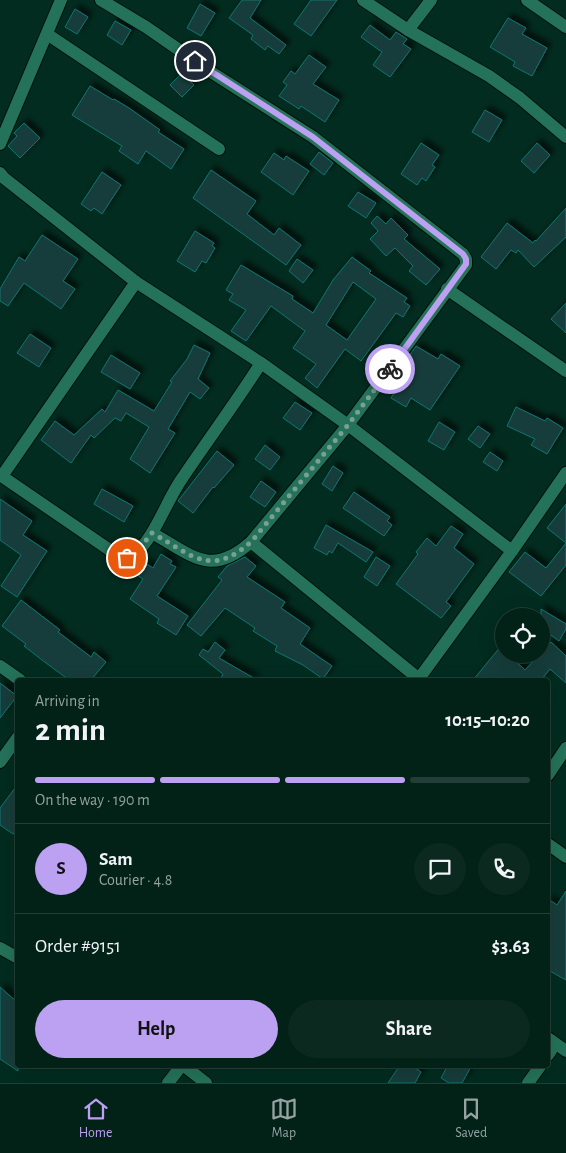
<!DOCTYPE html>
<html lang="en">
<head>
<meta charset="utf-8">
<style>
	:root { --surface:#022117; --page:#0c2920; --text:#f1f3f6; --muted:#96a3a1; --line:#233e36; --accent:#bca0f2 }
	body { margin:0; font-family:"Alegreya Sans",sans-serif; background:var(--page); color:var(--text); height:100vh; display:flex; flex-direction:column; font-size:19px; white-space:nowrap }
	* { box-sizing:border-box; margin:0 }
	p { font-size:16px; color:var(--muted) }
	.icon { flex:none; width:28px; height:28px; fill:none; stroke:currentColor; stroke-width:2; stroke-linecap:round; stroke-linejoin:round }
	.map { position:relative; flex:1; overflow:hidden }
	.panel { position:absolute; left:15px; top:678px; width:535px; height:390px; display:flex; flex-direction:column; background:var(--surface); border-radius:5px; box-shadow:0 5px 20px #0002,0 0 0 1px var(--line) }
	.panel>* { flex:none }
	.tools { position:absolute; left:495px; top:608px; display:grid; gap:10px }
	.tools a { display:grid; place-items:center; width:55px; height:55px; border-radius:50%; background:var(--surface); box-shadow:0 5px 20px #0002,0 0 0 1px var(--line); font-size:25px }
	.pin { position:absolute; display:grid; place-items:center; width:42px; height:42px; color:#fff; margin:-21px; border:2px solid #fff; border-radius:50%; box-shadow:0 1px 5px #0007 }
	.courier { position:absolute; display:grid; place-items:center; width:50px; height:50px; margin:-25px; border:4px solid #bca0f2; border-radius:50%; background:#fff; color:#222; box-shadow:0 1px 6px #0007 }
	.headline em { font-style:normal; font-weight:700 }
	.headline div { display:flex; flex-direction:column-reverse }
	.headline { display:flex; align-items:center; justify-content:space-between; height:85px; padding:0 20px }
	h1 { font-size:32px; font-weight:700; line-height:38px }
	.bar { display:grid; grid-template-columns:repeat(4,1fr); gap:8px 5px; align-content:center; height:60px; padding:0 20px }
	.bar i { height:6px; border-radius:4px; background:var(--line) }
	.bar .selected { background:var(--accent) }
	.bar p { grid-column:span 4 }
	.line { display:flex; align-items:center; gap:12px; padding:0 20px; border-top:1px solid var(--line) }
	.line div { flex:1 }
	.round { display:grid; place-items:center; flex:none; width:52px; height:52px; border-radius:26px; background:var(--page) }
	.primary-button { display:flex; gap:10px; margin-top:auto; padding:10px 20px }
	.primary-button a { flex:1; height:58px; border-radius:30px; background:var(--accent); color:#111; font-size:20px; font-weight:700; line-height:58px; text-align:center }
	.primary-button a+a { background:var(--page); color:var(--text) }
	.dock { display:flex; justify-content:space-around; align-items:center; height:70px; border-top:1px solid var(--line); background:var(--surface); font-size:14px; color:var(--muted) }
	.dock a { display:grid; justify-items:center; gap:2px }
	.dock .selected { color:var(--accent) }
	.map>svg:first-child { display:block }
	.building { fill:#163e3b; stroke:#0e756f; fill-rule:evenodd; filter:url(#shadow) }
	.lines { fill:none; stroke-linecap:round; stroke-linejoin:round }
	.minor-casing { stroke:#00120b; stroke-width:14 }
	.minor { stroke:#247259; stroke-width:12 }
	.done { stroke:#7aa092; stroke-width:5; stroke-dasharray:0 9 }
	.route { stroke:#bca0f2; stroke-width:6 }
</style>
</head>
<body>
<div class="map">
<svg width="566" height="1083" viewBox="0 0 566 1083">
	<defs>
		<filter id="shadow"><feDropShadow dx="4.5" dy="-4.5" stdDeviation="2.5" flood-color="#0009"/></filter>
	</defs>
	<rect width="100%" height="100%" fill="#022c1f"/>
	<g class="building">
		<path d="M242 0H261L250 18 286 45 279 54 268 46 265 50 251 39 253 35 229 18Z"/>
		<path d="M311 0H337L311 36 294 24Z"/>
		<path d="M200 4 215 13 201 36 187 28Z"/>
		<path d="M75 9 88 17 77 34 65 27Z"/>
		<path d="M508 18 526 28 522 34 547 48 532 76 513 66 515 62 490 47Z"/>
		<path d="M115 21 131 30 122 45 107 35Z"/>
		<path d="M370 25 390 40 396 32 407 39 403 44 411 49 390 77 373 65 382 52 361 37Z"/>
		<path d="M309 55 326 67 313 84 339 100 325 122 301 106 299 109 279 96 287 85 283 82 291 71 295 74Z"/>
		<path d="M182 73 194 85 182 97 170 85Z"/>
		<path d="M90 86 113 100 114 99 129 108 160 130 158 132 184 149 171 169 146 151 138 164 119 151 122 146 72 115Z"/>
		<path d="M485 110 502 120 489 142 472 132Z"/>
		<path d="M24 123 40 138 20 158 8 146 17 136 14 133Z"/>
		<path d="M421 143 439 155 432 165 435 167 426 181 422 178 417 185 401 174Z"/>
		<path d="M537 143 550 155 534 173 521 161Z"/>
		<path d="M319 152 333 163 324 175 310 164Z"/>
		<path d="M274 153 284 160 286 156 309 171 293 195 261 172Z"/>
		<path d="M211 170 256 201 247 214 274 235 279 228 301 245 286 265 193 198Z"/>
		<path d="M102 172 121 185 102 214 94 208 91 211 81 204Z"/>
		<path d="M358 192 376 203 366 218 348 206Z"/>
		<path d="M566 208V237L534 267 518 250 516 253 511 250 496 269 481 257 507 223 533 243 535 240 536 241Z"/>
		<path d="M377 216 386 224 391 218 408 235 404 239 440 269 426 285 409 271 413 266 395 248 386 256 370 239 378 231 371 223Z"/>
		<path d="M195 231 214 243 212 246 215 248 206 263 202 261 195 272 177 261Z"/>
		<path d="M42 235 78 259 63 281 75 289 61 309 24 283 8 306 0 301V289L19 257 25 261Z"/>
		<path d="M352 257 371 271 369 273 407 298 404 302 410 306 403 317 396 313 361 361 345 349 317 388 305 378 316 364 293 348 305 331 271 306 246 341 231 331 246 310 229 300 233 294 226 290 241 265 293 296 292 299 313 313 333 280ZM353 282 376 299 347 340 326 325Z"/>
		<path d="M297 259 313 270 303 283 289 271Z"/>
		<path d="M566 303V333L551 319Z"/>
		<path d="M30 334 51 348 39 367 17 353Z"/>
		<path d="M194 345 210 353 198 379 209 388 200 399 190 392 168 429 175 433 150 473 130 459 149 427 126 413 121 421 115 418 94 438 91 435 71 463 41 440 55 421 74 435 102 409 105 412 118 390 154 411 172 382 170 381 187 359Z"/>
		<path d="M416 346 438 359 441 354 460 366 430 410 411 398 406 407 391 398 410 367 404 363Z"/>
		<path d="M111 355 140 373 130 389 101 372Z"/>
		<path d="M295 402 312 413 300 430 283 418Z"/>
		<path d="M516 407 545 421 547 418 563 428 547 454 531 445 535 439 507 426Z"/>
		<path d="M439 422 455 432 444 450 428 441Z"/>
		<path d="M478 426 490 434 480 448 468 439Z"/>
		<path d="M265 445 280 457 270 470 255 459Z"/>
		<path d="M217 451 234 465 214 488 213 487 193 513 178 501Z"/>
		<path d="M490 452 503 461 497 471 483 462Z"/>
		<path d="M333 466 343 473 332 491 322 484Z"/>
		<path d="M261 481 276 492 265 507 250 497Z"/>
		<path d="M102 489 133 506 124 522 94 504Z"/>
		<path d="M354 492 390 517 387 521 392 525 384 536 343 508Z"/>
		<path d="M0 499 32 521 23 535 47 551 17 597 1 586 21 555 0 540Z"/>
		<path d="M566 504V565L541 596 509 572 525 552 546 568 566 543 547 528Z"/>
		<path d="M326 525 373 552 366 562 338 543 332 553 329 551 327 555 314 548Z"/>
		<path d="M451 526 463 534 454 548 474 564 446 602 451 606 441 618 396 584 418 554 416 552 427 538 436 546Z"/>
		<path d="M161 554 172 561 170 564 176 567 157 596 188 616 176 635 157 623 159 619 130 599 143 579 137 575 145 563 153 568Z"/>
		<path d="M245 557 256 566 247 577 285 602 281 608 310 628 300 644 332 666 323 679 303 665 275 651 277 646 253 631 255 628 225 608 201 636 187 625 222 580 218 577 227 566Z"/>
		<path d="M376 557 390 566 377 586 364 577Z"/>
		<path d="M21 600 60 630 58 632 91 657 94 652 106 662 91 680H69L42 660 24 646 26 644 2 626Z"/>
		<path d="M541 609 566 624V629L559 641 541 628Z"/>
		<path d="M215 642 225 650 219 658 257 680H220L223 674 199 655 203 649 208 652Z"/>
		<path d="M551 642 566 656V683L550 669 541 680H473L501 646 504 649V654H508L525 670Z"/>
		<path d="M0 683 17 696 0 718Z"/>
		<path d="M18 784V826L13 834 0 825V808Z"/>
		<path d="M566 891V980L548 970V899L557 905Z"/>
		<path d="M0 987 18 1003V1071L0 1059Z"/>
		<path d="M400 1065H411L421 1072 415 1083H388Z"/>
		<path d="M448 1065H472L462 1083H449L441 1078Z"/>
	</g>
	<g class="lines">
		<g class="minor-casing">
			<g id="minor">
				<path d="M101 0 146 27 211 72 313 137 463 254 466 259V265L348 425 251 542C210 578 192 555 152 533"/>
				<path d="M363 0 408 30 489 76 520 98 566 137"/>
				<path d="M527 0 566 27"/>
				<path d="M408 30 431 0"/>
				<path d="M47 34 219 149"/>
				<path d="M0 144 61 0"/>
				<path d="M0 173 4 178 136 282 261 363 348 425 512 551"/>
				<path d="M447 289 566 371"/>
				<path d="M0 475 120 557C125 558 130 558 134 555 155 537 166 502 181 480 207 441 235 404 261 363"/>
				<path d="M2 476 136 282"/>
				<path d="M251 542 419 679"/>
				<path d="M0 666 20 680"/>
				<path d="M418 680 512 551 566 473"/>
				<path d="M0 762 18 737"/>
				<path d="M548 775 566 748"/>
				<path d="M548 844 566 857"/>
				<path d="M0 948 18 958"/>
				<path d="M548 1038 566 1051"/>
				<path d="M548 1055 555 1044"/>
				<path d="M183 1065 206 1083"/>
				<path d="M168 1083 182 1065"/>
				<path d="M528 1083 541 1065"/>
			</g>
		</g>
		<use href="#minor" class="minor"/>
	</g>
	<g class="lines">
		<path class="done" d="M127 558 134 555 152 533C192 555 210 578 251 542L348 425 390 369"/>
		<path class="route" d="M195 61 313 137 463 254 466 259V264L390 369"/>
	</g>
</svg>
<div class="tools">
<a><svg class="icon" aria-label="locate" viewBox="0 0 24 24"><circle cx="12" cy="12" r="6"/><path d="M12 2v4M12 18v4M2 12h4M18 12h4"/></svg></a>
</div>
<div class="pin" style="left:127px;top:558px;background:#ea580c"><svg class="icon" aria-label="bag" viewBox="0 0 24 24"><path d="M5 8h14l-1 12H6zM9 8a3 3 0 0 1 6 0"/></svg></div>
<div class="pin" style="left:195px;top:61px;background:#1f2937"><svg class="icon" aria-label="home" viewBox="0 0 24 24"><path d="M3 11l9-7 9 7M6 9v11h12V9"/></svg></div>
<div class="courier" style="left:390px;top:369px"><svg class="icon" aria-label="bike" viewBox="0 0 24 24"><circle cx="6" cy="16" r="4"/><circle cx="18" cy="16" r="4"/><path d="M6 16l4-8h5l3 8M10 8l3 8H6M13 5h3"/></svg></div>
<section class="panel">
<div class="headline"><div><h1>2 min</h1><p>Arriving in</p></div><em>10:15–10:20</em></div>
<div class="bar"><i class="selected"></i><i class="selected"></i><i class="selected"></i><i></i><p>On the way · 190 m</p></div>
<div class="line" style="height:90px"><b class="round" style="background:var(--accent);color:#111">S</b><div><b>Sam</b><p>Courier · 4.8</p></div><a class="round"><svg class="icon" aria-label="chat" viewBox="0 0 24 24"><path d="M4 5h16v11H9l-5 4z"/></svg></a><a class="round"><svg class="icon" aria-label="phone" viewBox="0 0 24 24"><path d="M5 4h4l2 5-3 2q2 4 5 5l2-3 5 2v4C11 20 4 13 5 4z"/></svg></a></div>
<div class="line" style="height:65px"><div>Order #9151</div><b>$3.63</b></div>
<div class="primary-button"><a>Help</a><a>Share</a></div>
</section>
</div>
<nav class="dock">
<a class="selected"><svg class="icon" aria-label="home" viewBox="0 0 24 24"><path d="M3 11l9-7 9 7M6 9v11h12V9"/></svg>Home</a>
<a><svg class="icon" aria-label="map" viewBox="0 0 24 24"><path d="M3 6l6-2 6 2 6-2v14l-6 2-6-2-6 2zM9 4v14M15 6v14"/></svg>Map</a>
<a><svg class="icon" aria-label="saved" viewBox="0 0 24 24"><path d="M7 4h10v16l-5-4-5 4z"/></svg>Saved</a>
</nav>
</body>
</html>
